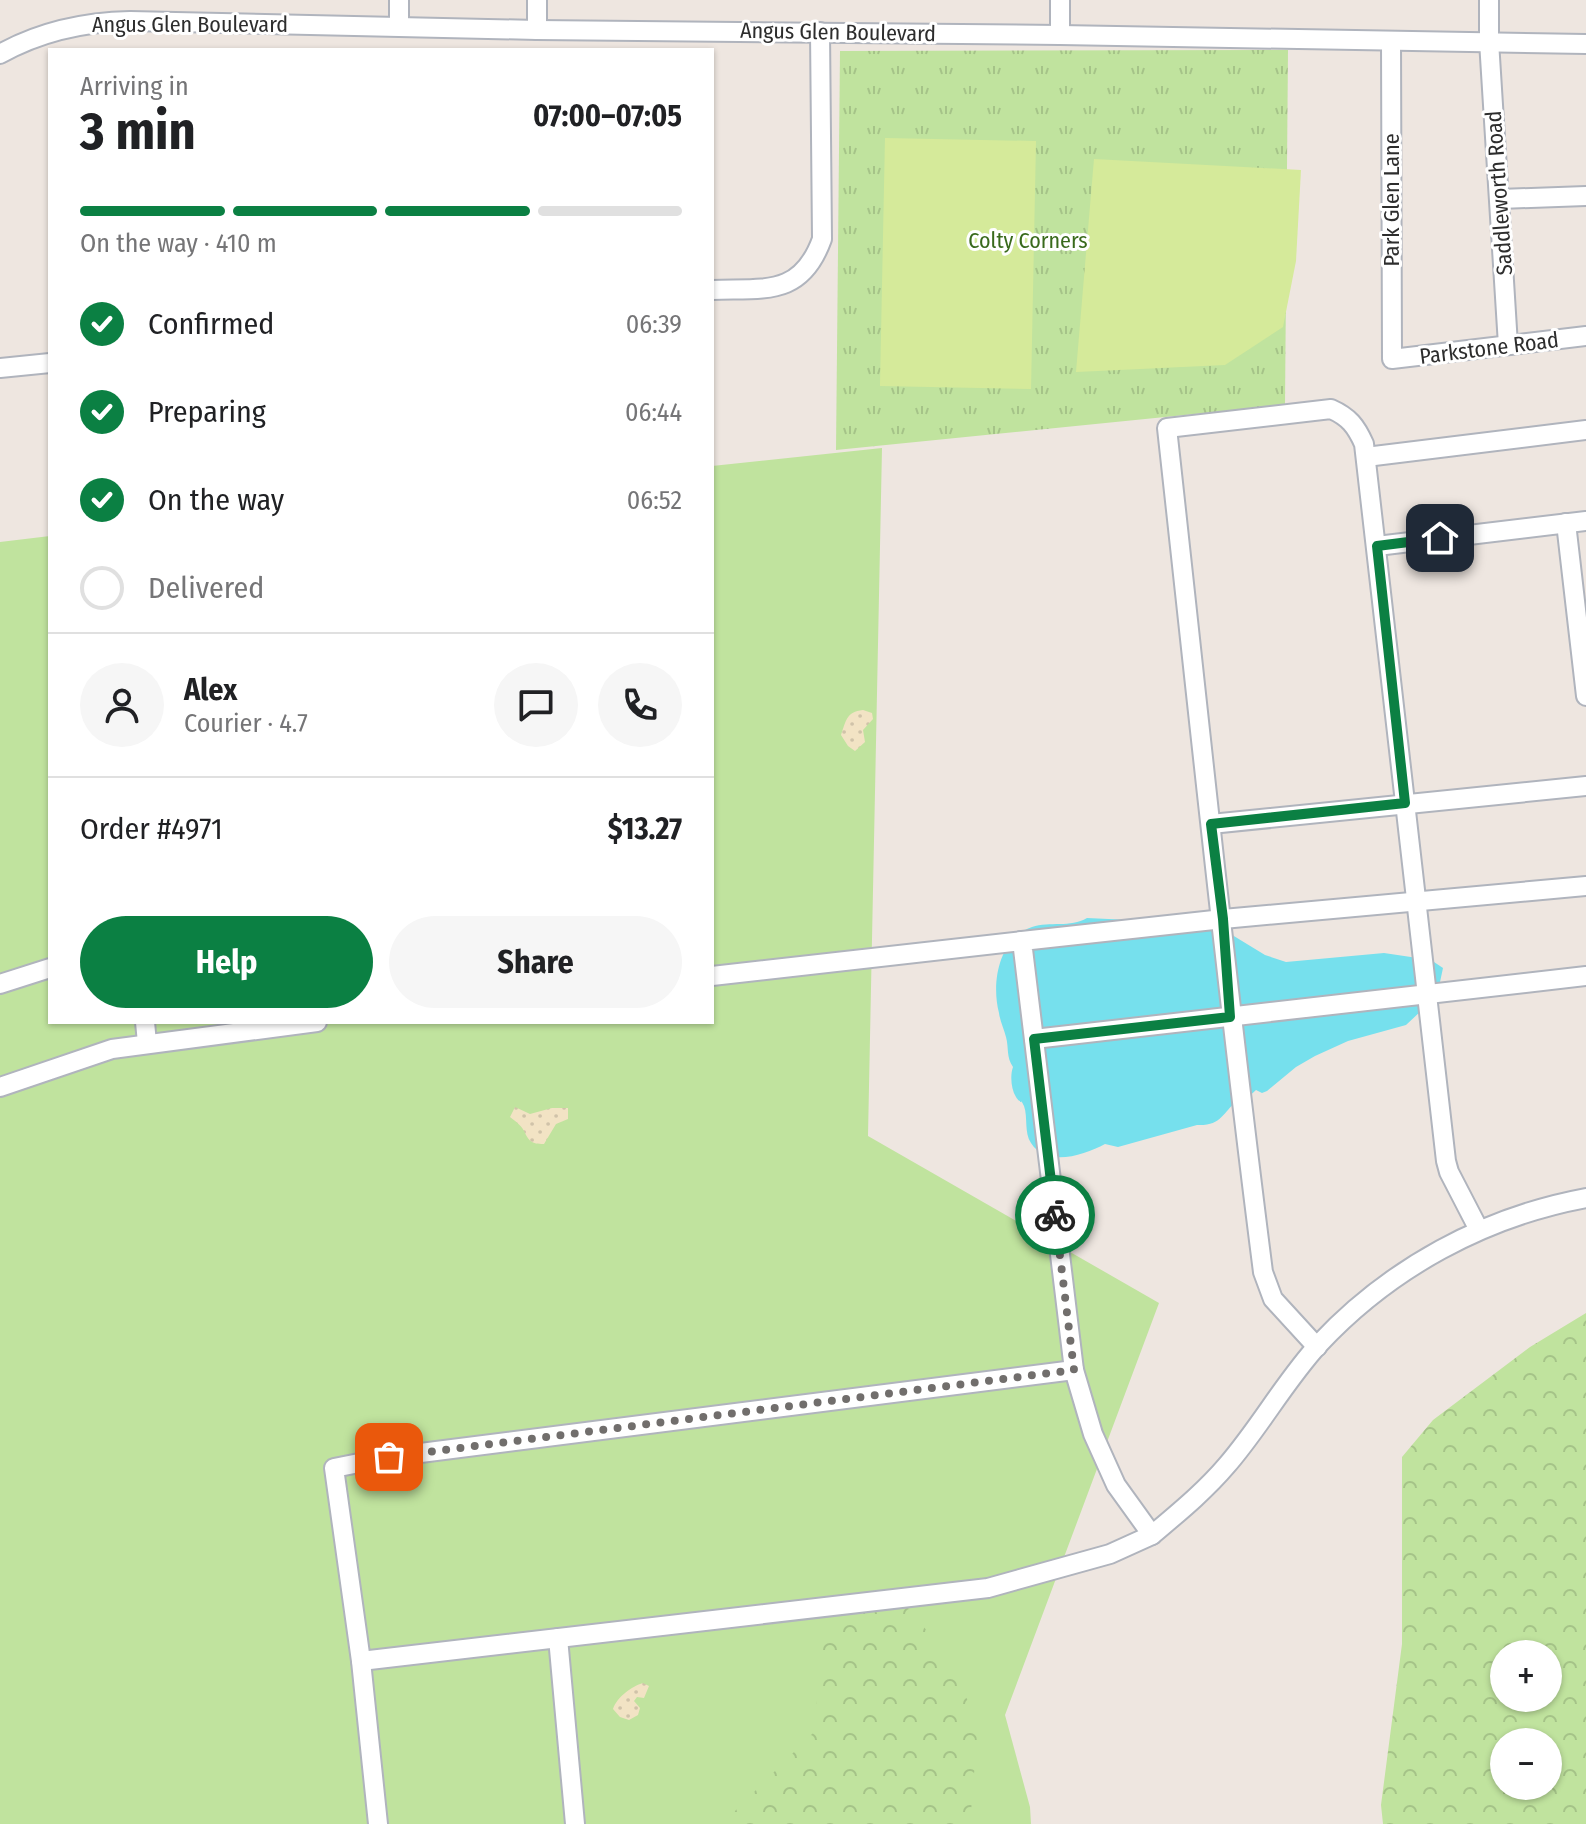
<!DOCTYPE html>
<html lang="en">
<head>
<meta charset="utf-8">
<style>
	:root { --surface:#fff; --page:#f6f6f6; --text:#202124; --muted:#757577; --line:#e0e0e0; --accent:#0b8043 }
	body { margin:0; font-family:"Fira Sans Condensed",sans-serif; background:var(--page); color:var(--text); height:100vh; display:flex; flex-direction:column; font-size:30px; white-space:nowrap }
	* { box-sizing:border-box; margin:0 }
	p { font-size:26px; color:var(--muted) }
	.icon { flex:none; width:44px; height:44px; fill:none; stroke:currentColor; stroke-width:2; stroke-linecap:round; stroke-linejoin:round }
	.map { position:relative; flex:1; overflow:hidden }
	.sheet { position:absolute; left:48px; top:48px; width:666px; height:976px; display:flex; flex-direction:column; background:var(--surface); border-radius:0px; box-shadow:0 2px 6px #0004 }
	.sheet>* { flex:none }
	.controls { position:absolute; left:1490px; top:1640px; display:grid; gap:16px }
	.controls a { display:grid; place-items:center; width:72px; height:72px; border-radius:50%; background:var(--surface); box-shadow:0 2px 6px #0004; font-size:40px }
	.pin { position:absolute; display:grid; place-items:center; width:68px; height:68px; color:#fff; margin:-34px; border-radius:16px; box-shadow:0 4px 12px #0006 }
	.courier { position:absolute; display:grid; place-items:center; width:80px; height:80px; margin:-40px; border:6px solid #0b8043; border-radius:50%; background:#fff; color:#222; box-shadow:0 2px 10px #0007 }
	.headline em { font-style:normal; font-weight:700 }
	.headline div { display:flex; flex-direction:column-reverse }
	.headline { display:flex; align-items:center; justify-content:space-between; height:136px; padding:0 32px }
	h1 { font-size:52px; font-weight:700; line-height:60px }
	.bar { display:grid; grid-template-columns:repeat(4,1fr); gap:12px 8px; align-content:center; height:96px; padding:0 32px }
	.bar i { height:10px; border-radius:6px; background:var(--line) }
	.bar .on { background:var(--accent) }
	.bar p { grid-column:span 4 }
	.line { display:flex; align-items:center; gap:20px; padding:0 32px; border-top:2px solid var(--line) }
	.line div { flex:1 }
	.round { display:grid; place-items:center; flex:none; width:84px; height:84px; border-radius:42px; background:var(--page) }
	ol { padding:0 32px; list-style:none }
	li { display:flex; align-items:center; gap:24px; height:88px }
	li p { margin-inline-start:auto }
	li .icon { padding:8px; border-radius:50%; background:var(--accent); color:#fff; stroke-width:4 }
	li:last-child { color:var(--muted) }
	li i { width:44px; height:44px; border:4px solid var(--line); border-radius:50% }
	.button { display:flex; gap:16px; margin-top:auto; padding:16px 32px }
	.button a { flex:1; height:92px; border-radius:48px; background:var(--accent); color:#fff; font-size:32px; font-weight:700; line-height:92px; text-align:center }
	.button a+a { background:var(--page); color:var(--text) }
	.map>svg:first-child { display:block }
	.grass { fill:#c0e39e }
	.forest { fill:url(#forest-crowns); fill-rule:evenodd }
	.sand { fill:url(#sand-dots) }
	.park { fill:url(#park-tufts) }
	.pitch { fill:#d5ea9a }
	.water { fill:#76e0ed }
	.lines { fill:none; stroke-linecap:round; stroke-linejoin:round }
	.minor-casing { stroke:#b0b4bd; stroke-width:22 }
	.minor { stroke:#fff; stroke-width:18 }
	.done { stroke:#716e6c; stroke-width:8; stroke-dasharray:0 14.4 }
	.route { stroke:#0b8043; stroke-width:10 }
	.labels { text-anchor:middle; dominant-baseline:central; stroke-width:6; stroke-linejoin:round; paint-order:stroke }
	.street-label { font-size:22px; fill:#2d2d2d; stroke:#fff }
	.park-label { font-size:22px; fill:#396a1c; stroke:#fff }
</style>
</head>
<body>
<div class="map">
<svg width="1586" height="1824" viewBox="0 0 1586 1824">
	<defs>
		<pattern id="forest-crowns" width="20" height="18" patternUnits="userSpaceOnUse" patternTransform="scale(2)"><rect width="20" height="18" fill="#c0e39e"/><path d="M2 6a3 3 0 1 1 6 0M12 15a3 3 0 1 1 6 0" fill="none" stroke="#a5c388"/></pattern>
		<pattern id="sand-dots" width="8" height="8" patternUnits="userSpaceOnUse" patternTransform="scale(2)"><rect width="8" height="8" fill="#f2e3c4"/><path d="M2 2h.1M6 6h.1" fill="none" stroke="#d0c3a9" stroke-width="1.8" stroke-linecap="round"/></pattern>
		<pattern id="park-tufts" width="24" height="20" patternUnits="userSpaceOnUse" patternTransform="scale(2)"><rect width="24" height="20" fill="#c0e39e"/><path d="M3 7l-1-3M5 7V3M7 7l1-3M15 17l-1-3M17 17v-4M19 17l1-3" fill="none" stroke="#a5c388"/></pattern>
	</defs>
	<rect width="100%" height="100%" fill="#eee6e0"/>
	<path class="grass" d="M882 448 868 1136 1159 1303 1005 1715 1030 1807 1031 1824H0V542L50 536V1022H712V466Z"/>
	<g class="forest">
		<path d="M1586 1313V1824H1383L1381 1805 1402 1644V1457L1433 1420 1530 1347ZM1504 1654H1548V1698H1504ZM1504 1742H1548V1786H1504Z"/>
		<path d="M893 1590 948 1656 978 1724 971 1812 965 1824H722L816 1730 820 1601Z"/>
	</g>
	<g class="sand">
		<path d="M863 710 872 713 873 719 863 730 865 742 855 751 848 746 841 735C846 721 846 712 863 710Z"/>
		<path d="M515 1107 530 1114 552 1108H568V1119L556 1124 544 1144C531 1144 529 1141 524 1131 521 1125 515 1121 510 1117Z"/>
		<path d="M643 1683 649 1686 644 1698 637 1697 634 1701 640 1708 638 1715 629 1720 620 1717 613 1709C617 1697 632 1686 643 1683Z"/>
	</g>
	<path class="park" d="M1288 50 1285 405 836 450 840 51Z"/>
	<g class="pitch">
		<path d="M885 138 1036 141 1031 389 880 386Z"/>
		<path d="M1094 159 1301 170 1296 261 1283 327 1225 365 1076 372Z"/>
	</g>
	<path class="water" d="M1087 918 1130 920 1145 924H1198L1224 930 1265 955 1286 962 1384 953 1431 960 1443 968 1437 996 1406 1025 1348 1041 1315 1056 1296 1067 1267 1091 1262 1093 1256 1090 1242 1103 1237 1101C1222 1113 1222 1126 1197 1125L1118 1147 1105 1144C1084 1155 1047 1168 1031 1143 1024 1133 1028 1117 1024 1106 1020 1097 1021 1105 1016 1097 1011 1089 1010 1075 1013 1067 1006 1057 1009 1048 1006 1037 1004 1029 1000 1021 999 1013 991 982 999 938 1032 927 1050 921 1070 928 1087 918Z"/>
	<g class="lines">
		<g class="minor-casing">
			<g id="minor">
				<path d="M399 0V25"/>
				<path d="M1060 0V35"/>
				<path d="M1489 0V41L1508 345"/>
				<path d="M537 30V0"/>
				<path d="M1391 41 1392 359 1586 336"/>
				<path d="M0 54C41 31 84 22 130 21L537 30 1060 35 1586 44"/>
				<path d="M1500 199 1586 196"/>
				<path d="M712 290C765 288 801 297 822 239L820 32"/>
				<path d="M0 368 50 363"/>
				<path d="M1366 457 1586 430"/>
				<path d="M1566 523 1586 696"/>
				<path d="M1377 546 1586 521"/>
				<path d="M1211 824 1586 786"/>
				<path d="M1586 886 1223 919 1022 941 1074 1370 1093 1434 1116 1485 1152 1535C1178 1513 1205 1491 1227 1465 1260 1427 1285 1381 1319 1344 1390 1268 1484 1217 1586 1198"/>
				<path d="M712 976 1022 941"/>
				<path d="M0 984 50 968"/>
				<path d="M145 1022 147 1043"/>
				<path d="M1034 1039 1586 976"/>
				<path d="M0 1087 112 1049 317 1022"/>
				<path d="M1317 1347 1273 1299 1263 1272C1227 991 1198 709 1167 428L1331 409C1349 417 1356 426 1364 444L1446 1161 1449 1172 1479 1230"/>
				<path d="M1074 1370 389 1457 334 1468 361 1661 988 1588 1110 1554 1152 1535"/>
				<path d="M558 1638 575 1824"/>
				<path d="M361 1661 378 1824"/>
			</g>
		</g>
		<use href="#minor" class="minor"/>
	</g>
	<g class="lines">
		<path class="done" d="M389 1457 1074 1370 1055 1215"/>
		<path class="route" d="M1055 1215 1034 1039 1230 1017 1223 919 1211 824 1405 803 1377 546 1440 538"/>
	</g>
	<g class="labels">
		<g class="street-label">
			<text x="190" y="24">Angus Glen Boulevard</text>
			<text transform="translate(838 32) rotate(1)">Angus Glen Boulevard</text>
			<text transform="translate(1499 193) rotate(-94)">Saddleworth Road</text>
			<text transform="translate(1391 200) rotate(-90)">Park Glen Lane</text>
			<text transform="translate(1489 348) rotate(-7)">Parkstone Road</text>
		</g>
		<g class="park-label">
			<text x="1028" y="240">Colty Corners</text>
		</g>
	</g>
</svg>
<div class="controls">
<a>+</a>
<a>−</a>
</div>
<div class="pin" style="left:389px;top:1457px;background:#ea580c"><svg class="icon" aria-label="bag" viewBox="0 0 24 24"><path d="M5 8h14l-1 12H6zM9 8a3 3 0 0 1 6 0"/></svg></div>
<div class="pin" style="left:1440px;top:538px;background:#1f2937"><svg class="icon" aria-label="home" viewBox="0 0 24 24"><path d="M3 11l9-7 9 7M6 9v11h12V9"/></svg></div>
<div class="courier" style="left:1055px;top:1215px"><svg class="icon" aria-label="bike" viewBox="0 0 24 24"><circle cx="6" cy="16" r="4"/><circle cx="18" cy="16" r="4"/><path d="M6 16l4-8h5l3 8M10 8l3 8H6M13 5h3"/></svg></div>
<section class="sheet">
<div class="headline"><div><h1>3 min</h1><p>Arriving in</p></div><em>07:00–07:05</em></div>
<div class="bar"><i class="on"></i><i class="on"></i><i class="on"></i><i></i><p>On the way · 410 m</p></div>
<ol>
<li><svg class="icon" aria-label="check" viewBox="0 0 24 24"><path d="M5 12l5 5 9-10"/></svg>Confirmed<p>06:39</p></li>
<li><svg class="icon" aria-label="check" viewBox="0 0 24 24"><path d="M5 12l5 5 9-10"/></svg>Preparing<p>06:44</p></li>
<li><svg class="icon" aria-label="check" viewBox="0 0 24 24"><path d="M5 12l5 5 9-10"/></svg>On the way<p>06:52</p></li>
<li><i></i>Delivered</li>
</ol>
<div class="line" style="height:144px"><a class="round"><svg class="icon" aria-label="person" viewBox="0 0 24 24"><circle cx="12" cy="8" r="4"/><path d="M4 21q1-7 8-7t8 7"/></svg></a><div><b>Alex</b><p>Courier · 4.7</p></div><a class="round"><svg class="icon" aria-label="chat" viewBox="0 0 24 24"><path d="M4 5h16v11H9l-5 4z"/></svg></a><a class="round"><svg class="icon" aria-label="phone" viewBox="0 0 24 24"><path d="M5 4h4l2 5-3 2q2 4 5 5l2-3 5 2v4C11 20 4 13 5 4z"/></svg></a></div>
<div class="line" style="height:104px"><div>Order #4971</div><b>$13.27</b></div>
<div class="button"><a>Help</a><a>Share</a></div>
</section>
</div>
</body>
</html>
